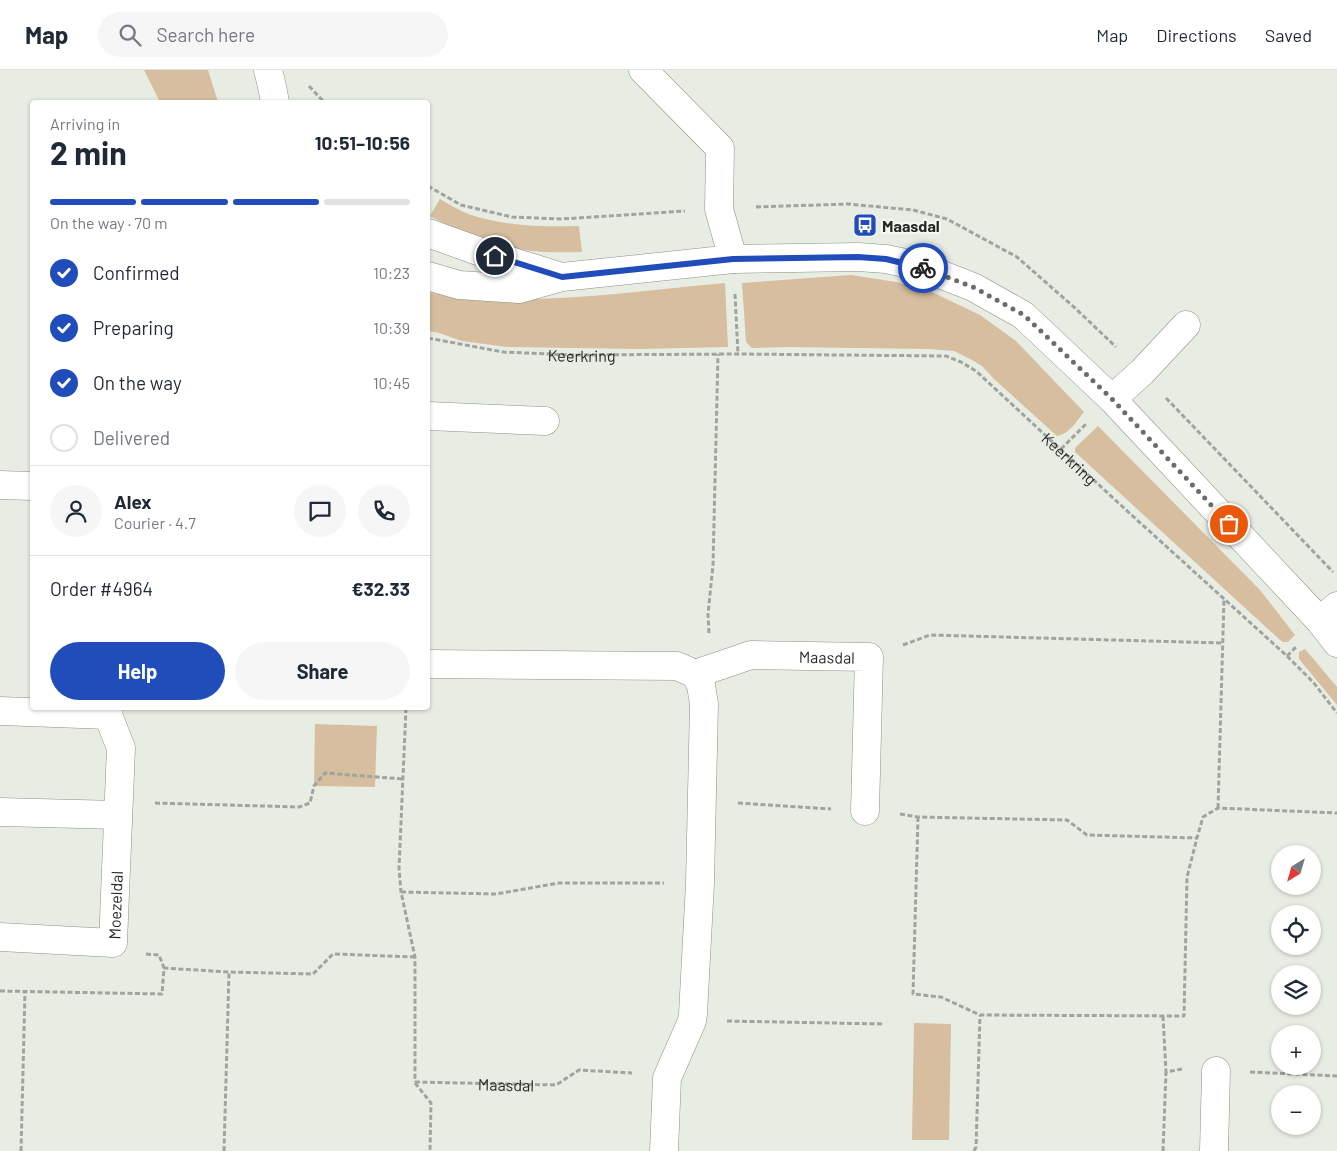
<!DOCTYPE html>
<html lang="en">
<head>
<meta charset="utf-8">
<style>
	:root { --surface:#fff; --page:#f6f6f7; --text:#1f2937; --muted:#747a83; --line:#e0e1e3; --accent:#214dbb }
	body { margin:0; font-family:Barlow,sans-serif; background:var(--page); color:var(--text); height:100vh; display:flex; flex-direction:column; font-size:19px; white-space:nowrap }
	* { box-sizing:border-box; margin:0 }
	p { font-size:16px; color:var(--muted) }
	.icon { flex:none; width:28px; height:28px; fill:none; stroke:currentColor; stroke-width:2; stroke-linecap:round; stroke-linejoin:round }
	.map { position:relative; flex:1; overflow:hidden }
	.sheet { position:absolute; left:30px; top:30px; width:400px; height:610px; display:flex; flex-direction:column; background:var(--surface); border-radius:5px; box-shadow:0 1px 4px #0004 }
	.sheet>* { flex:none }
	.needle { width:32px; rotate:217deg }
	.fabs { position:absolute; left:1271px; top:775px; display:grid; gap:10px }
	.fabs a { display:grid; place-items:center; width:50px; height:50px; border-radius:50%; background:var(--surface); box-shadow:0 1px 4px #0004; font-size:25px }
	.pin { position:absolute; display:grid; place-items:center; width:42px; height:42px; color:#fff; margin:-21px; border:2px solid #fff; border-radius:50%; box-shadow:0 1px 5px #0007 }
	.courier { position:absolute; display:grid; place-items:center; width:50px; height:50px; margin:-25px; border:4px solid #214dbb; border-radius:50%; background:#fff; color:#222; box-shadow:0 1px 6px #0007 }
	.summary em { font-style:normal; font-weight:700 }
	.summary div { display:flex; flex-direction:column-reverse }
	.summary { display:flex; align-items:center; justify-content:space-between; height:85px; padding:0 20px }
	h1 { font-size:32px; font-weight:700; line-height:38px }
	.bar { display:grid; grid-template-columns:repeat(4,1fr); gap:8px 5px; align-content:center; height:60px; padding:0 20px }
	.bar i { height:6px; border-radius:4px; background:var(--line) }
	.bar .active { background:var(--accent) }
	.bar p { grid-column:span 4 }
	.line { display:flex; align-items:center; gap:12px; padding:0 20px; border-top:1px solid var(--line) }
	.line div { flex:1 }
	.round { display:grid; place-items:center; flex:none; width:52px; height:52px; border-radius:26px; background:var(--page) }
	ol { padding:0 20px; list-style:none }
	li { display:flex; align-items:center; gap:15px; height:55px }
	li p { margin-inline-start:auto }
	li .icon { padding:5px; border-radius:50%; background:var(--accent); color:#fff; stroke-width:4 }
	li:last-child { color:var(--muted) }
	li i { width:28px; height:28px; border:2px solid var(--line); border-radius:50% }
	.cta { display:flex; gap:10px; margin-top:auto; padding:10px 20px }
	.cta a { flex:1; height:58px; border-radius:30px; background:var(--accent); color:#fff; font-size:20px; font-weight:700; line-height:58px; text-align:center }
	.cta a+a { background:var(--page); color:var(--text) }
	header { display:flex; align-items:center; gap:30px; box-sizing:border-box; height:70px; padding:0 25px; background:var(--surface); border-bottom:1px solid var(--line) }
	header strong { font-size:24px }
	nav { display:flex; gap:28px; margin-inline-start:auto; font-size:18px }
	.search { width:350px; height:45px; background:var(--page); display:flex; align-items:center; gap:12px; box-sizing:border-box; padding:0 18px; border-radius:28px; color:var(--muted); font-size:19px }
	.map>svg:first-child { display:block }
	.green { fill:#d6be9f }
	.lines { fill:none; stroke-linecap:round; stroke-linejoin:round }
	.minor-casing { stroke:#8c9188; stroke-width:29 }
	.path { stroke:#a0a49e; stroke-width:3; stroke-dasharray:5 2.5; stroke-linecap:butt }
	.minor { stroke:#fff; stroke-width:28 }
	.done { stroke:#6b6e68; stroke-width:5; stroke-dasharray:0 9 }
	.route { stroke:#214dbb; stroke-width:6 }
	.labels { text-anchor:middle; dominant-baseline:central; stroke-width:4; stroke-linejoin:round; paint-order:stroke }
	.poi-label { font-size:16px; font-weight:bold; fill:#272926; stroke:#f6faf1; text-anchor:start }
	.street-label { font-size:16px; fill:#272926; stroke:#f6faf1 }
</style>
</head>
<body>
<header>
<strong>Map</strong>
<div class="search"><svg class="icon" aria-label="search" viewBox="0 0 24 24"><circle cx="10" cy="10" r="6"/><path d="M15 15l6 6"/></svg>Search here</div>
<nav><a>Map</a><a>Directions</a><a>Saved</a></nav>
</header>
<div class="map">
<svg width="1337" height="1081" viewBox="0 0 1337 1081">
	<rect width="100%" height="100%" fill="#e8ede4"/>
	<g class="green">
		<path d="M144 0H208L218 32H160Z"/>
		<path d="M440 129C450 135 460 141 471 145 505 156 544 157 579 156L582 182C565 182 548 183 532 181 497 177 460 163 430 146Z"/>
		<path d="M851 205 896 212 932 222 980 245 1016 271 1084 342C1077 351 1069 364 1057 366L994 309 982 296 972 290 954 281 929 279 787 277 752 278 746 272 742 213Z"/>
		<path d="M725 213 728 277 640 279 507 277 462 271 439 263 428 261V222C440 224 453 227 465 228 551 234 639 221 725 213Z"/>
		<path d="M1098 356 1260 520 1295 565 1288 572H1283L1280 570 1075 382V378Z"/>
		<path d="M1305 579 1337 617V635L1299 589V582Z"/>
		<path d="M315 654 377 656 375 717 314 716Z"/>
		<path d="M914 953 951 954 949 1070H912Z"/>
	</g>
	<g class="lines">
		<g class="minor-casing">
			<g id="minor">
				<path d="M268 0 271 12 275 32"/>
				<path d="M643 0 720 78 719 139 733 189"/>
				<path d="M428 163 478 181 562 207"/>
				<path d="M428 206 459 215 519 219 562 207 733 189 858 187 886 189 919 196 973 217 1023 245 1112 329 1320 551 1337 573"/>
				<path d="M1112 329 1142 302 1186 255"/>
				<path d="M428 346 545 351"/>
				<path d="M0 415 32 416"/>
				<path d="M1320 551 1337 536"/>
				<path d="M428 594 677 596 695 604 701 615 704 634 700 813 693 944 692 951 667 1008 664 1081"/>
				<path id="s3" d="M695 604 751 585 869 587 865 741"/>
				<path d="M0 641 108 645"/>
				<path d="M0 742 118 745"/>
				<path id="s4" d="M0 867 113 873 121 678 108 645 109 638"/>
				<path d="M1214 1081 1216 1001"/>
			</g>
		</g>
		<g class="path">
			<path d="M309 16 324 32"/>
			<path d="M428 116 461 135 512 147 562 149 685 141"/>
			<path d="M756 137 848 134 913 140 947 149 1017 187 1075 238 1116 277"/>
			<path d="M735 224 738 284"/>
			<path id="s1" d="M428 268 503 282 573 285 738 284 946 286 961 292 976 301 1125 439 1287 586 1313 612 1337 643"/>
			<path d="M1166 328 1333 502"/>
			<path d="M1061 379 1086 354"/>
			<path d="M709 563 708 544 713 495 718 284"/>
			<path d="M903 575 930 565 1223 573"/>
			<path d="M1287 586 1296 577"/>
			<path d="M406 638 399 798 401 822 415 887V1012"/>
			<path d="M155 733 299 737 310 733 314 716 325 703 403 709"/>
			<path d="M738 733 831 739"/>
			<path d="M1218 738 1224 529"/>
			<path d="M900 744 918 747 1067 750 1087 765 1197 768"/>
			<path d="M918 747 913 924 941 927 980 945 1184 946 1187 807 1197 768 1203 747 1218 738 1337 743"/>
			<path d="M401 822 496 824 559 813H664"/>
			<path d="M146 884 159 885 164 898"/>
			<path d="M0 921 162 924 164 898 229 902 313 904 333 884 415 887"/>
			<path d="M1163 946 1166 1002 1182 999"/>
			<path d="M727 951 884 954"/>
			<path d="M1250 1002 1337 1006"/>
			<path id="s2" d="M415 1012 556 1015 579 1000 632 1003"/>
			<path d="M415 1013 431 1033 430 1081"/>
			<path d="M21 1081 25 921"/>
			<path d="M224 1081 229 902"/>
			<path d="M974 1081 976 1077 980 945"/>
			<path d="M1163 1081 1166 1002"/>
		</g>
		<use href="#minor" class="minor"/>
	</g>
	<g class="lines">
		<path class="done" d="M923 198 973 217 1024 245 1112 329 1229 454"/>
		<path class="route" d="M495 186 562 207 733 189 858 187 886 189 923 198"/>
	</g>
	<defs>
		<g id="bus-square" transform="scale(1.25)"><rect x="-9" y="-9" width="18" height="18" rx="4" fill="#214dbb" stroke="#f6faf1"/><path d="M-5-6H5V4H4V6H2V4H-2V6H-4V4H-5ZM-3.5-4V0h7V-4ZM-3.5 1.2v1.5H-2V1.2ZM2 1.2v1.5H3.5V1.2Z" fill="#fff"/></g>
	</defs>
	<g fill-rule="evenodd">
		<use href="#bus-square" x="865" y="155"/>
	</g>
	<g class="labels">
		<g class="poi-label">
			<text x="882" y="155">Maasdal</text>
		</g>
		<g class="street-label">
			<text stroke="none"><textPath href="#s1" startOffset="155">Keerkring</textPath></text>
			<text stroke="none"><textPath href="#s1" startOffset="681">Keerkring</textPath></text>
			<text stroke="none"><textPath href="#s3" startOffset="135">Maasdal</textPath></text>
			<text stroke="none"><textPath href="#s4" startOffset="151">Moezeldal</textPath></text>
			<text stroke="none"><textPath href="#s2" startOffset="91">Maasdal</textPath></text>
		</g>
	</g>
</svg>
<div class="fabs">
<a><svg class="needle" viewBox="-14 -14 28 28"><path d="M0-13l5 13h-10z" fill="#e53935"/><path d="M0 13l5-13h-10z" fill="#747a83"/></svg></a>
<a><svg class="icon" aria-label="locate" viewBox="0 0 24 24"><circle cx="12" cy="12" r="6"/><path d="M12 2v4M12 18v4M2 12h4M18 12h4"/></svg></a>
<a><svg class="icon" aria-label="layers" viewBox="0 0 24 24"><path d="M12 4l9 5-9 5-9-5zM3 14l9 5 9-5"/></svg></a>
<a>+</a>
<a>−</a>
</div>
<div class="pin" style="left:1229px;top:454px;background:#ea580c"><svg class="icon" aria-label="bag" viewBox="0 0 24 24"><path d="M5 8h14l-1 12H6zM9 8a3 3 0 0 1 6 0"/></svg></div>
<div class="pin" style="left:495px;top:186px;background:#1f2937"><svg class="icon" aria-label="home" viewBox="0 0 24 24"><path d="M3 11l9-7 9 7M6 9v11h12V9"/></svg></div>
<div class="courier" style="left:923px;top:198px"><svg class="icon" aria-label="bike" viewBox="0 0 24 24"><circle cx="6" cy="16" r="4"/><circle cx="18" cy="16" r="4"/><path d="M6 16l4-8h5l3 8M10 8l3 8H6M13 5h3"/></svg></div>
<section class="sheet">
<div class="summary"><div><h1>2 min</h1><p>Arriving in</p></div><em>10:51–10:56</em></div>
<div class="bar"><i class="active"></i><i class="active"></i><i class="active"></i><i></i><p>On the way · 70 m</p></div>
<ol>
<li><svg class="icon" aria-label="check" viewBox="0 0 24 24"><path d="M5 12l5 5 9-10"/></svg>Confirmed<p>10:23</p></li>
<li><svg class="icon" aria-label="check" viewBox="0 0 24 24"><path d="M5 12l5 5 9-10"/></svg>Preparing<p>10:39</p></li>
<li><svg class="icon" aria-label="check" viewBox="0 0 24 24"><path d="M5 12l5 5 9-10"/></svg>On the way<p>10:45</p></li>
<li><i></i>Delivered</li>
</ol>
<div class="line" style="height:90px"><a class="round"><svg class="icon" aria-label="person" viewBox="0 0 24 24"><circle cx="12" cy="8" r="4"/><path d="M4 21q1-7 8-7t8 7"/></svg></a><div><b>Alex</b><p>Courier · 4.7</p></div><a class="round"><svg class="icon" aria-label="chat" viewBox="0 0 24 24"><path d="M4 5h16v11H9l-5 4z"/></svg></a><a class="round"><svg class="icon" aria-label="phone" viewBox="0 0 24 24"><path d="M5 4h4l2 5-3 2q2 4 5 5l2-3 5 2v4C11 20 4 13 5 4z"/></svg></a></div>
<div class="line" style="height:65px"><div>Order #4964</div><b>€32.33</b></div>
<div class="cta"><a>Help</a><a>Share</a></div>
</section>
</div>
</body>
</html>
